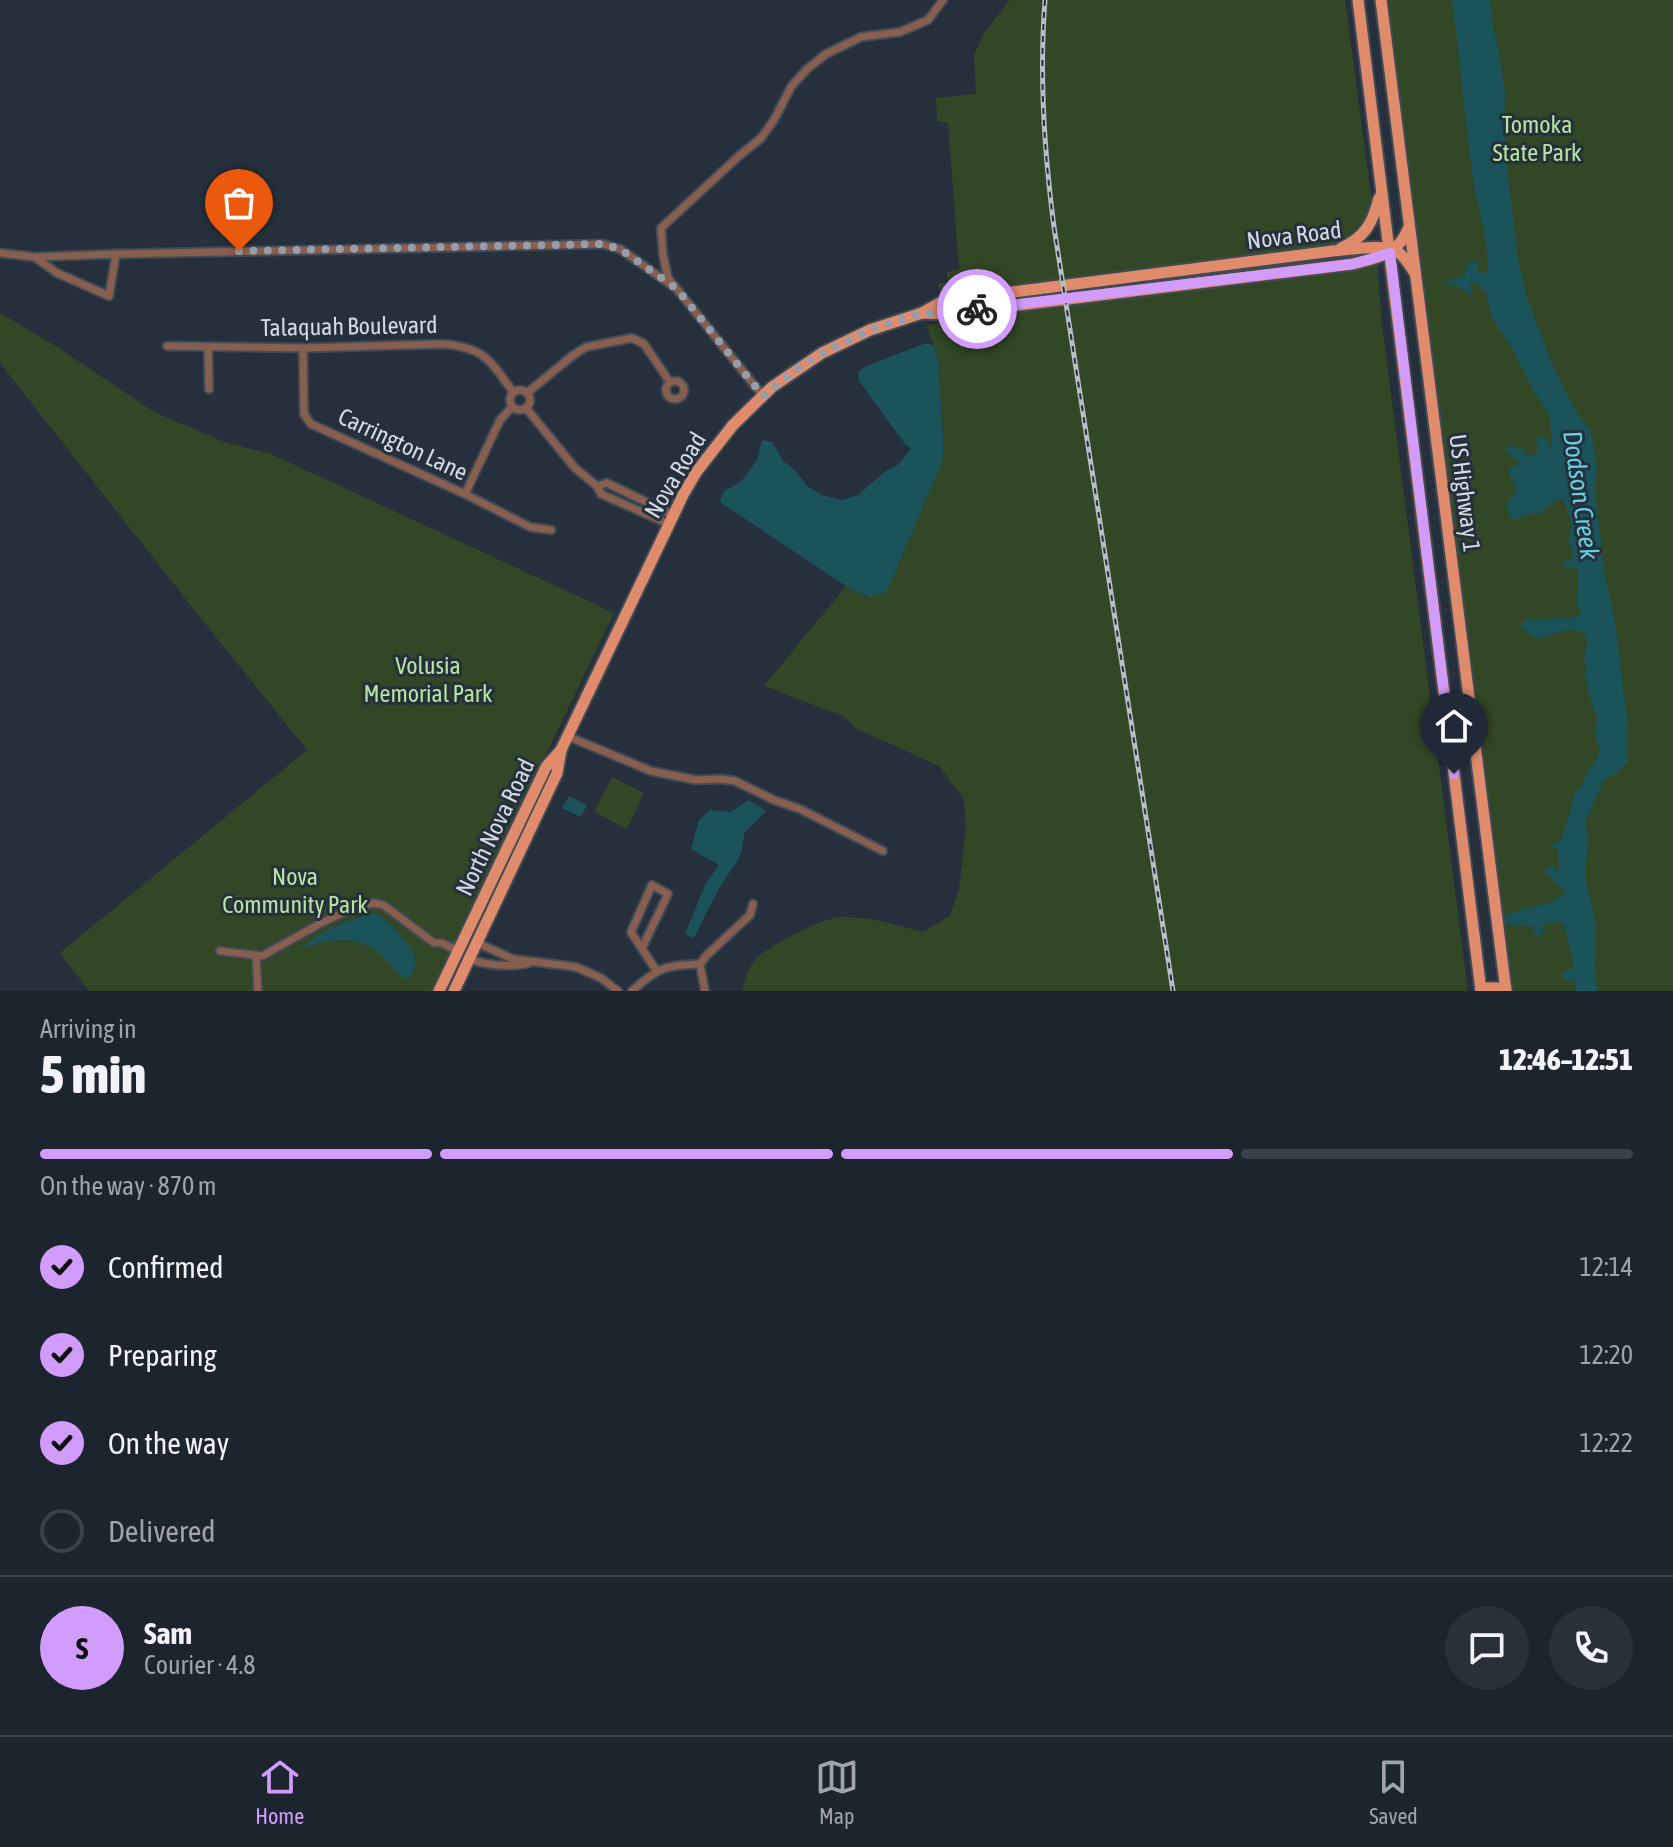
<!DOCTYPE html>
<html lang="en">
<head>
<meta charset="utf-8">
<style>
	:root { --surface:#1c242d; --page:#293039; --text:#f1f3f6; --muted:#a0a4aa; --line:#3a4149; --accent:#d29cfd }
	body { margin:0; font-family:"Asap Condensed",sans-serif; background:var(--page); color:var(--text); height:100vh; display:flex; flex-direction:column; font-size:30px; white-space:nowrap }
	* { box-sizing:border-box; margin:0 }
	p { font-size:26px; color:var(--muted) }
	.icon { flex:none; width:44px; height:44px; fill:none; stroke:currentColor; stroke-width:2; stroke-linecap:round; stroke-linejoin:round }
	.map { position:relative; height:991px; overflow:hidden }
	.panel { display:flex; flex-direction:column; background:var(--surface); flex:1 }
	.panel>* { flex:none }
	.pin { position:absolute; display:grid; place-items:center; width:68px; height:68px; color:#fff; margin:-82px -34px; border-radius:50% 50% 50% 0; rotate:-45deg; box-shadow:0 0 8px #0007 }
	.pin .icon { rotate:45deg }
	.courier { position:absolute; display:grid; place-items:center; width:80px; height:80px; margin:-40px; border:6px solid #d29cfd; border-radius:50%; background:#fff; color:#222; box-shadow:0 2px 10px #0007 }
	.headline em { font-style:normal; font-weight:800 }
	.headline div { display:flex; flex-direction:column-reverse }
	.headline { display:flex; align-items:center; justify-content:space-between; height:136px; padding:0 40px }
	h1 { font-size:52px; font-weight:800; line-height:60px }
	.bar { display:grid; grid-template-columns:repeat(4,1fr); gap:12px 8px; align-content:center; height:96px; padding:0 40px }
	.bar i { height:10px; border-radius:6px; background:var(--line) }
	.bar .selected { background:var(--accent) }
	.bar p { grid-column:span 4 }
	.line { display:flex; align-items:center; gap:20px; padding:0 40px; border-top:2px solid var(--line) }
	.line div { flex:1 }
	.round { display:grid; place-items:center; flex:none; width:84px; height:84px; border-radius:42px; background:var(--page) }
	ol { padding:0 40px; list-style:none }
	li { display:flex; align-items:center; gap:24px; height:88px }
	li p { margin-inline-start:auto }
	li .icon { padding:8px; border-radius:50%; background:var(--accent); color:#111; stroke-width:4 }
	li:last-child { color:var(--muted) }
	li i { width:44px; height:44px; border:4px solid var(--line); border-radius:50% }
	.tab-bar { display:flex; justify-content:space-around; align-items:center; height:112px; border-top:2px solid var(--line); background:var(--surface); font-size:22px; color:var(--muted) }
	.tab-bar a { display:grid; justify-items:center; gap:4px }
	.tab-bar .selected { color:var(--accent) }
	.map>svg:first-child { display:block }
	.green { fill:#324725 }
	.water { fill:#1a535a }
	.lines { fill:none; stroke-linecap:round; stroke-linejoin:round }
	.street-casing { stroke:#414b57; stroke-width:11 }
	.primary-casing { stroke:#414b57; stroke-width:15 }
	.street { stroke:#885e4f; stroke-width:7 }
	.primary { stroke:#e08b6c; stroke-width:11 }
	.rail-casing { stroke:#b7bec7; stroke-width:5 }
	.rail { stroke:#25303c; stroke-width:2; stroke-dasharray:6; stroke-linecap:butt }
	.done { stroke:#979ea9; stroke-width:8; stroke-dasharray:0 14.4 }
	.route { stroke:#d29cfd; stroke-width:10 }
	.labels { text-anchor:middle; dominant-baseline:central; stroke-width:6; stroke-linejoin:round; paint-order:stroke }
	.park-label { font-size:24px; fill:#b8e49f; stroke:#25303c }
	.street-label { font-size:24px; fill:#d4dae3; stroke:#25303c }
	.water-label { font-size:26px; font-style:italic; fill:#62d2e1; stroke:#25303c }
</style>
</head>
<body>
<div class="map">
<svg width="1673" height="991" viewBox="0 0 1673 991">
	<rect width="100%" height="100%" fill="#25303c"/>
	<g class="green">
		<path d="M1010 0H1345L1373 209 1357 236 1333 248 940 297 938 284 948 282 947 272 959 269 948 123 937 121 936 98 976 94 974 55 984 33Z"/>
		<path d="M1381 0H1673V991H1506Z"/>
		<path d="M1302 259 1306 266 942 310 941 307Z"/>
		<path d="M1377 262 1382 324 1468 991H743C744 979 748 966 758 957 772 944 824 917 842 917 869 916 897 925 923 932L950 916 959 888 966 826 964 800 939 766 855 728 843 716 764 686 846 586 867 597 944 457 938 358 927 326 974 314Z"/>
		<path d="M0 313 59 348 154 412 227 443 271 454 614 613 463 928 486 940 462 991H89L60 953 307 750 199 616 0 363Z"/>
		<path d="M612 777 644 793 627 829 594 812Z"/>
	</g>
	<g class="water">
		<path d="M1452 0H1490L1493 27 1499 52 1505 94 1504 123 1506 161 1518 258 1526 295 1553 366 1574 408 1591 431 1597 467 1595 493 1605 576 1615 620 1628 726V762L1616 773 1604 780 1585 823 1588 841 1585 876 1596 924 1595 968 1597 991H1576V981H1565L1563 975 1567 970 1574 968 1567 935 1562 923 1556 922 1542 925 1544 933 1538 936 1534 932V926H1515L1500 921C1510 909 1533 908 1548 903 1554 901 1559 896 1565 893L1544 870 1551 865 1555 867 1556 872 1559 871 1558 849 1552 847 1555 841H1561C1564 827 1574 806 1573 794L1580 789 1587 771 1598 758 1600 749 1595 737 1597 718 1589 695 1587 682 1584 674 1587 667 1584 661 1587 641 1583 632C1560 625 1550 640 1537 638 1531 636 1525 630 1520 626L1523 622 1529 619 1577 618 1581 613 1576 601 1578 597 1577 568H1567L1561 563 1572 558 1573 554 1568 541 1572 525 1564 501 1557 499 1541 513 1530 514 1517 520 1511 518 1506 506 1512 495 1516 493C1517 482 1506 478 1510 468L1520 463 1506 451 1507 447 1512 446 1519 449 1524 447 1525 454 1534 456C1539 450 1539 446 1535 440 1540 436 1543 436 1548 440L1549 446 1552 445 1550 417 1533 390 1511 346 1498 328 1491 314 1486 293 1477 283H1470L1472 296 1458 286 1443 283 1445 281 1465 276 1464 271 1471 260 1479 265 1478 270 1481 273 1487 272C1490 242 1478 210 1473 180 1465 120 1460 60 1452 0Z"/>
		<path d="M926 343 934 346 938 358 944 457 888 589C870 602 863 595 846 586L720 502C723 485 732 490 742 480 745 477 756 462 757 459 760 452 759 447 763 440L772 442 783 461 796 471 807 486 822 495 842 500 858 495 887 470 899 464 911 449 905 444 859 381 858 373 864 367Z"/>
		<path d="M569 796 587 805 581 817 562 808Z"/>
		<path d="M749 800 766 811 744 833C743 863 731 866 718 891 709 906 702 922 694 938L685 934 706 883 719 865 691 849 699 820 710 810 730 812Z"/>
		<path d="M375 913C388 919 413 945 415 959 417 967 413 972 409 978H403C394 969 386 958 375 950 352 934 324 941 299 949L320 934 350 920Z"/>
	</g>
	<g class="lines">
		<g class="street-casing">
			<g id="street">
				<path d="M0 253 35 257 116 254 603 244 620 249 677 289"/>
				<path d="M36 258 57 273 109 296 116 254"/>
				<path d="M167 346 303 348 442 344C484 347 490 360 513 392"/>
				<path d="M208 347 209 389"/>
				<path d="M303 348 304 414 311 424 465 494 530 527 551 530"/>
				<circle cx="675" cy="390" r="9"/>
				<circle cx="520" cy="400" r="10"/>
				<path d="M527 393 572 356 586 347 632 338 644 344 670 382"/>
				<path d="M763 396 668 278 663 255 661 228 739 156 761 138 774 120 791 87 807 69 826 54 861 37 900 32 928 20 943 0"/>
				<path d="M526 408 575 468 597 486 601 494 669 524"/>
				<path d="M597 486 607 483 673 515"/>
				<path d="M465 494 500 420 512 407"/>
				<path d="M567 736 651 771 696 780 721 779 735 781 774 800 800 809 883 851"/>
				<path d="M475 942 513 959 576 967 601 978 618 991"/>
				<path d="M642 948 668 894 652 885 631 932 656 970"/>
				<path d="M220 951 262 956 323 922 349 910 373 903 383 905 389 909 434 943H442L458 951"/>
				<path d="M256 956 258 991"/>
				<path d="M467 958C488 966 507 968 529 963"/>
				<path d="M700 964 705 991"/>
				<path d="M632 991C657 968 666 965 700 964L707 955 750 915 753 904"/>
			</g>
		</g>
		<g class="primary-casing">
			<g id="primary">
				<path d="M1358 0 1481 991"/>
				<path d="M1381 0 1506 991"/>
				<path d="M1341 248C1365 238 1373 222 1379 198"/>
				<path d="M923 313 946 314 1353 264C1377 258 1398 255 1408 229"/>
				<path d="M1481 988H1506"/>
				<path d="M439 991 546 767 561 750"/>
				<path d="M454 991 557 773 561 750 684 493 697 471 733 425 772 387 822 353 870 330 922 313 943 301 1333 251C1350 250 1384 243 1398 252 1405 257 1410 266 1415 273"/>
			</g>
		</g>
		<use href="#street" class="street"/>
		<use href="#primary" class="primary"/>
		<g class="rail-casing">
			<path id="rail" d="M1045 0C1039 76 1044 151 1054 227L1173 991"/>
		</g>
		<use href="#rail" class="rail"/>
	</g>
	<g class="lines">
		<path class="done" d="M239 251 603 244 620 249 677 289 763 396 797 369 821 354 870 330 922 313 946 314 977 309"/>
		<path class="route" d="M977 309 1353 264 1390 253 1454 774"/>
	</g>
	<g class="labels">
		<g class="park-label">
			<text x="1537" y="124">Tomoka<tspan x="1537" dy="28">State Park</tspan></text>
			<text x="428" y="665">Volusia<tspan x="428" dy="28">Memorial Park</tspan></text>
			<text x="295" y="876">Nova<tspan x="295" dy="28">Community Park</tspan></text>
		</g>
		<g class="street-label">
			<text transform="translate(1294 235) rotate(-7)">Nova Road</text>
			<text transform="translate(349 326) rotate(-1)">Talaquah Boulevard</text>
			<text transform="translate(403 444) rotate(25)">Carrington Lane</text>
			<text transform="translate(675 475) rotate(-59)">Nova Road</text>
			<text transform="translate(1465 493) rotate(83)">US Highway 1</text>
			<text transform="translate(495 827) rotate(-64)">North Nova Road</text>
		</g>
		<g class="water-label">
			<text transform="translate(1581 495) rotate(82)">Dodson Creek</text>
		</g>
	</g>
</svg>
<div class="pin" style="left:239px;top:251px;background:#ea580c"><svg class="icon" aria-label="bag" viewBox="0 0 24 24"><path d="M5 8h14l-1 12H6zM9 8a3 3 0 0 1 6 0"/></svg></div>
<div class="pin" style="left:1454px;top:774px;background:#1f2937"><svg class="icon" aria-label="home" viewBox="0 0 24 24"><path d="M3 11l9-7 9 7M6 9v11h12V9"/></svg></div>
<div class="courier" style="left:977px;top:309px"><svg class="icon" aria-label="bike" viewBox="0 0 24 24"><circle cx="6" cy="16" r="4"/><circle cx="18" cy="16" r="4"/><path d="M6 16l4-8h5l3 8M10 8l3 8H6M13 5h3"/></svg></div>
</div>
<section class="panel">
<div class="headline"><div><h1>5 min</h1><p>Arriving in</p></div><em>12:46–12:51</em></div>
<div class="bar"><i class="selected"></i><i class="selected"></i><i class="selected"></i><i></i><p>On the way · 870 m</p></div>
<ol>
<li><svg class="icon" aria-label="check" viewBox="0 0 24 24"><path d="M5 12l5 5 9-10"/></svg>Confirmed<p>12:14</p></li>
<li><svg class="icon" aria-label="check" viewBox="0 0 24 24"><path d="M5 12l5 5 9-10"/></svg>Preparing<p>12:20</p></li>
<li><svg class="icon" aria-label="check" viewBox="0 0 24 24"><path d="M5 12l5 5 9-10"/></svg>On the way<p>12:22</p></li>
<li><i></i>Delivered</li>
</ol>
<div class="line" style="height:144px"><b class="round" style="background:var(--accent);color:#111">S</b><div><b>Sam</b><p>Courier · 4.8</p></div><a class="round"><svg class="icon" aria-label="chat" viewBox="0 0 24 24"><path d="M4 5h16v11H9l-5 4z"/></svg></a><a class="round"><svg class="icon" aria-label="phone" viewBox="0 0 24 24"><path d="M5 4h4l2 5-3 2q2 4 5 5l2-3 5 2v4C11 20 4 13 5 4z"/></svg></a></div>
</section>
<nav class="tab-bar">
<a class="selected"><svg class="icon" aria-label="home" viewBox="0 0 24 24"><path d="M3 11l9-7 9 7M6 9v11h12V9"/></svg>Home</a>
<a><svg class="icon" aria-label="map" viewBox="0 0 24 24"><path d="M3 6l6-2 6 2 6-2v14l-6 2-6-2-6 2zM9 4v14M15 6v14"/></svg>Map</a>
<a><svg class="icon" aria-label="saved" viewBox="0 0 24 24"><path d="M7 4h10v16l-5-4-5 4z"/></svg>Saved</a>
</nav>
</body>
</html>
